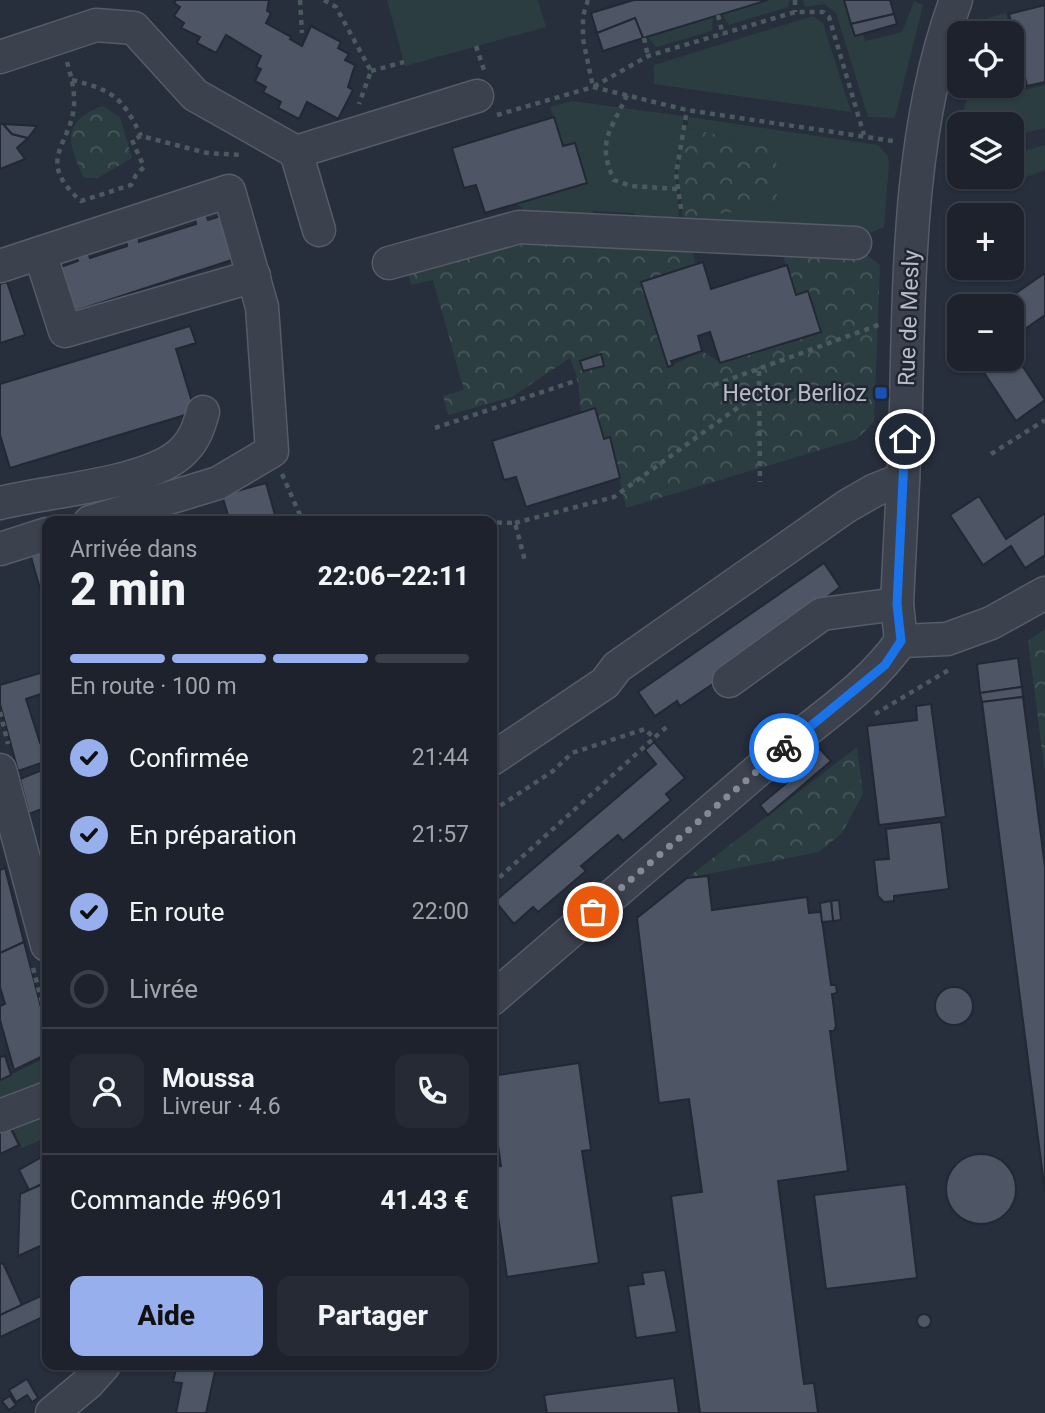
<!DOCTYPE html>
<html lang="fr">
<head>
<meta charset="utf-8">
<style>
	:root { --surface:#1d222d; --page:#252a35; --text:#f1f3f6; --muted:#a0a4aa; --line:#3b3f49; --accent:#97b0ed }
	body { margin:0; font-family:Roboto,sans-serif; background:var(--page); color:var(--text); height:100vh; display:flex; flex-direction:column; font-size:26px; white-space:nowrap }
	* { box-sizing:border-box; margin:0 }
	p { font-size:23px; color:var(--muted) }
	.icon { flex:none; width:38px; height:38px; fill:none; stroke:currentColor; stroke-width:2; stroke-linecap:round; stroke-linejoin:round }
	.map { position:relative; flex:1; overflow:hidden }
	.details { position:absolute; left:42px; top:516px; width:455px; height:854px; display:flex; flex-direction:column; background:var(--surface); border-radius:14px; box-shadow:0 2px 5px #0004,0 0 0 2px var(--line) }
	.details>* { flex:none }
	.controls { position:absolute; left:947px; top:21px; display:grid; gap:14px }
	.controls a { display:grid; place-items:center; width:77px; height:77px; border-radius:14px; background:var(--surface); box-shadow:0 2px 5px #0004,0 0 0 2px var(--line); font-size:35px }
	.pin { position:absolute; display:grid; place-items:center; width:60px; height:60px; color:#fff; margin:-30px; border:4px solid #fff; border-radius:50%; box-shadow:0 2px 7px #0007 }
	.courier { position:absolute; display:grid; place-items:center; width:70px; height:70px; margin:-35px; border:5px solid #1a73e8; border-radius:50%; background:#fff; color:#222; box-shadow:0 2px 9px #0007 }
	.head em { font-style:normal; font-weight:800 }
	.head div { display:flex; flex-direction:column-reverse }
	.head { display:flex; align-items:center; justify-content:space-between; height:119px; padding:0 28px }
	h1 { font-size:46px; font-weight:800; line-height:52px }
	.bar { display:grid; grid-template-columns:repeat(4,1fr); gap:10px 7px; align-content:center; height:84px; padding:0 28px }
	.bar i { height:9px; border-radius:5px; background:var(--line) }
	.bar .current { background:var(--accent) }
	.bar p { grid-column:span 4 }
	.line { display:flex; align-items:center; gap:18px; padding:0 28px; border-top:2px solid var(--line) }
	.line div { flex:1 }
	.round { display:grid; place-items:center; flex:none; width:74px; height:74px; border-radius:14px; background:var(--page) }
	ol { padding:0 28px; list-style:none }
	li { display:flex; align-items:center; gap:21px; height:77px }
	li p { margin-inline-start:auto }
	li .icon { padding:7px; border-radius:50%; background:var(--accent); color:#111; stroke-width:4 }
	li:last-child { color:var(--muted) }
	li i { width:38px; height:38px; border:4px solid var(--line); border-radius:50% }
	.cta { display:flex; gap:14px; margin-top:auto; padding:14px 28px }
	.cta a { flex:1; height:80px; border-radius:14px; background:var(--accent); color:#111; font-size:28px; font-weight:800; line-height:80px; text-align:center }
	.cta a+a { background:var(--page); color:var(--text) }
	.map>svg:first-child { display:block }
	.green { fill:#2c3d41 }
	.forest { fill:url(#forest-crowns) }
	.building { fill:#4e5665; stroke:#222834; stroke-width:2 }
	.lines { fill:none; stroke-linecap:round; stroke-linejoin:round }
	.minor-casing { stroke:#565c68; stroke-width:35 }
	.path { stroke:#4b5a5f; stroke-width:4.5; stroke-dasharray:5 5; stroke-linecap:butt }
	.minor { stroke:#3b414d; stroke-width:32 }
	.done { stroke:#858a97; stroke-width:7; stroke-dasharray:0 12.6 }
	.route { stroke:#1a73e8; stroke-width:9 }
	.transit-dot { fill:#1a4fb4; stroke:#202632; stroke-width:2.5 }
	.labels { text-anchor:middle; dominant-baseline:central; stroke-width:5; stroke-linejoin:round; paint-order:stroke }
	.street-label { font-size:23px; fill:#b7bcc8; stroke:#202632 }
	.poi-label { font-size:23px; fill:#b7bcc8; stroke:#202632; text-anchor:end }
</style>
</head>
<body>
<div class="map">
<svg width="1045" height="1413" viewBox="0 0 1045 1413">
	<defs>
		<pattern id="forest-crowns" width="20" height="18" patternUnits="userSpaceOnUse" patternTransform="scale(1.75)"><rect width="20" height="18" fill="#2c3d41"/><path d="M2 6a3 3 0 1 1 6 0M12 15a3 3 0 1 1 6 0" fill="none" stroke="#48575b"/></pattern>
	</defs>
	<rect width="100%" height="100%" fill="#272e3c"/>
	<g class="green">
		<path d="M387 0H538L546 27 405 66Z"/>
		<path d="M768 0H790L788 7 729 25 722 14Z"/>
		<path d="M803 0H844L854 36 863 34 865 41 902 32 914 1 923 5 895 118 868 117 836 13 824 4 805 7Z"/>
		<path d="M1006 13 1011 33H983L986 19Z"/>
		<path d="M813 16 823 23 851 112 654 84V65Z"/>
		<path d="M713 17 712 31 656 47 648 37Z"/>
		<path d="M1012 36 1025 90 1045 85V128L1012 136V124H960L970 86H1012Z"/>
		<path d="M572 101 684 116 675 173 680 226 635 225 634 213 593 211 591 224 536 220 517 204 587 183 575 143 563 146 550 107Z"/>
		<path d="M689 117 878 145 888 156 889 165 884 227 863 236 687 225V217L777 207 775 147 687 128Z"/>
		<path d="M1045 145V170L992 190 953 186 958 150 959 177H1012V154Z"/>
		<path d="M47 1057V1071L41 1084 47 1103V1137L22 1148 11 1125 0 1130V1080Z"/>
	</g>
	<g class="forest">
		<path d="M102 106 120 117 132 158 98 178H84C67 143 61 122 102 106Z"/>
		<path d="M681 127 776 147 777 207 683 218 678 174Z"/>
		<path d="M520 232 690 244 696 265 641 282 668 367 702 351 721 363 821 332 809 292 796 295 781 250 867 255 880 265 874 422 857 439 626 508 610 438 604 439 595 408 581 413 578 380 570 358 512 397 448 415 443 396 464 390 433 280 411 285 406 265Z"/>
		<path d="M1045 629V773L1028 641Z"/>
		<path d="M857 747 863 794 842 833 819 852 687 878Z"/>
	</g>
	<g class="building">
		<path d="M176 0H269L267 11 271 13 266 23 291 37 290 39 302 46 311 26 341 42 338 48 349 54 345 60 355 65 348 87 353 90 338 119 307 102 299 119 278 108 281 102 263 92 266 87 255 81 261 69 256 67 261 56 226 35 216 53 197 43 200 37 181 28 184 23 174 16 180 7 174 3Z"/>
		<path d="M634 0H768L643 38 635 18 597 33 591 13Z"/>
		<path d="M844 0H890L894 14 851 24Z"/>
		<path d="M1045 5V82L1027 86 1009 14Z"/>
		<path d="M894 14 897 24 855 36 851 24Z"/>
		<path d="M635 18 643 38 603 51 597 33Z"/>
		<path d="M554 117 563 146 575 143 587 183 485 213 476 185 464 188 452 148Z"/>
		<path d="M0 124H3L12 134 28 138 17 148 25 159 0 169Z"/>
		<path d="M3 124 37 126 28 138 12 134Z"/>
		<path d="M960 208 980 209 979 215H960Z"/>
		<path d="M227 214 241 257 72 312 58 268 78 261 76 256 88 253 90 258 127 246 126 240 138 236 139 242 196 224 195 218 206 215 208 220Z"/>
		<path d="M703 262 711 289 787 265 796 295 808 291 821 332 720 363 710 332 698 336 702 351 671 361 673 365 668 367 641 282Z"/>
		<path d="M1045 273V315L1012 338V306H997Z"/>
		<path d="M7 282 25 335 0 343V284Z"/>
		<path d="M190 326 196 343 176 349 195 412 10 468 0 435V384Z"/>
		<path d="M1012 350 1045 400 1016 421 975 359H1012Z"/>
		<path d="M601 354 604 366 583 371 580 361Z"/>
		<path d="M595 408 604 439 610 437 620 478 526 507 516 477 504 480 492 441Z"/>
		<path d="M266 483 277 522H230L222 495Z"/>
		<path d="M979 496 1006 539 1045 513V555L1025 568 1011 546 983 565 950 515Z"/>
		<path d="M47 548V595L42 596 30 553Z"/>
		<path d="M824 563 840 587 732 671 680 706 677 701 655 716 638 692Z"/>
		<path d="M1018 658 1022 687 980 693 977 664Z"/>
		<path d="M47 671V692L26 699 40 743 47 740V761L18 771 0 704V685Z"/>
		<path d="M1022 687 1023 697 982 702 980 693Z"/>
		<path d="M1023 697 1045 867V1192L982 702Z"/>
		<path d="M931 704 946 817 879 825 867 726 917 720 916 706Z"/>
		<path d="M654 742 685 778 666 794 671 800 623 841 618 835 581 866 586 871 538 912 533 907 514 924 495 901 656 764 645 750Z"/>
		<path d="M820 749 831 761 768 815 760 805 813 761 810 758Z"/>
		<path d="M47 768V807L29 814 20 779Z"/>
		<path d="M941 822 949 889 894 896V901L884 902 878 896 874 860 889 859 886 829Z"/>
		<path d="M5 868 24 942 0 953V870Z"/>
		<path d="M708 876 712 910 807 897 809 913 821 912 831 985H836L837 993 832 994 836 1026 834 1031H830L848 1171 778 1181 804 1384 814 1383 818 1413H700L671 1196 702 1192 689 1099 659 1103 637 918 687 878Z"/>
		<path d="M839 900 841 920 833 921 831 901Z"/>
		<path d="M831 901 833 921 822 922 820 903Z"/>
		<path d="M24 942 47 1030V1054L14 1070 0 1020V1006L5 1004 0 987V953Z"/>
		<circle cx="954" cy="1006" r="19"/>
		<path d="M5 1056 11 1075 0 1080V1057Z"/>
		<path d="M579 1063 591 1150 582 1151 599 1263 507 1277 492 1176V1167L501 1166 492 1105V1076Z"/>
		<path d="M10 1127 19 1145 0 1154V1131Z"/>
		<path d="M47 1154V1182L29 1190 19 1170Z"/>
		<circle cx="981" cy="1189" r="35"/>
		<path d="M47 1182V1243L18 1256 20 1194Z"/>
		<path d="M906 1184 917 1278 826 1289 814 1195Z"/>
		<path d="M3 1263 22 1305 0 1315V1264Z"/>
		<path d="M665 1270 677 1332 636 1338 628 1286 644 1284 642 1273Z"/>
		<path d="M47 1293V1315L0 1337V1315Z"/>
		<circle cx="924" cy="1321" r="7"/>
		<path d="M177 1365 216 1367 206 1413H176L182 1383 173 1382Z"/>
		<path d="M674 1378 679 1413H547L544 1395Z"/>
		<path d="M27 1379 38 1398 32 1402 27 1395 16 1402 9 1390Z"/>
		<path d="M10 1396 16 1405 9 1410 2 1401Z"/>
	</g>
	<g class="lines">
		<g class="minor-casing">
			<g id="minor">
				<path d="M0 57 96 25 134 28 195 95 296 152 477 96"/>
				<path d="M296 152 319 230"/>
				<path d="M40 253 65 331 254 276"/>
				<path d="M389 263 519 227 855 243"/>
				<path d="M0 266 229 191 262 307 272 451 218 483 90 522"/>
				<path d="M0 503C46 491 153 484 184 450 195 439 199 426 203 412"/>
				<path d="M0 549 47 534"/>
				<path d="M901 641 897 604C900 539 904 474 906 408 909 276 909 126 956 0"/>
				<path d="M901 641 947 639 991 623 1045 593"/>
				<path d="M729 681 822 614 897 604"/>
				<path d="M492 759 605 683 617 667 847 506 875 490 903 479"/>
				<path d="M0 770 47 945"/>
				<path d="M492 999C585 919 678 839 771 759 816 720 867 690 901 641"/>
				<path d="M0 1116 47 1098"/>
				<path d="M52 1413 88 1383 104 1365"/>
			</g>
		</g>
		<g class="path">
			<path d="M300 0 302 33"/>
			<path d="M324 0 336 7 371 71 359 104"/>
			<path d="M588 0 583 16V39L593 87 648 56 795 12H823L829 17 864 135"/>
			<path d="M795 0V12"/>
			<path d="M718 15 723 35"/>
			<path d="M644 38 648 56"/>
			<path d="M476 46 484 70"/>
			<path d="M67 62C71 76 75 91 74 106 71 145 34 160 81 201L131 185 136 175 144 167 132 140 141 136 207 153 241 155"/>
			<path d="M371 71 404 62"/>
			<path d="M72 80C113 90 123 98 141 136"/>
			<path d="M627 95C611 131 596 141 614 180L631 186 678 189"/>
			<path d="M497 115 593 87 687 110 893 141"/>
			<path d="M681 209 676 174 687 110"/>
			<path d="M759 371 760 482"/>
			<path d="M714 385 881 324"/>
			<path d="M435 428 578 380"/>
			<path d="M991 454 1045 420"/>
			<path d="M282 474 303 522"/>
			<path d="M477 522 515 523 525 561"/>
			<path d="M515 523 614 497 758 393"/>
			<path d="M0 712 8 744"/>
			<path d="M875 714 952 668"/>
			<path d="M492 811 553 771 572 753 645 729 654 738 670 724"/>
			<path d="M492 884 654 738"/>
			<path d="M33 968 47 1021"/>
		</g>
		<use href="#minor" class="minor"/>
	</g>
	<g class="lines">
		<path class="done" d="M593 912 784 748"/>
		<path class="route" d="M784 748 885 665 901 641 897 604 905 439"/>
	</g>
	<rect class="transit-dot" x="874" y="386" width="14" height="14" rx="3.5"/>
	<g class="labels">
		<g class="street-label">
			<text transform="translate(909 318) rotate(-88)">Rue de Mesly</text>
		</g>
		<g class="poi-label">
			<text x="867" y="393">Hector Berlioz</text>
		</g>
	</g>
</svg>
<div class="controls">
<a><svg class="icon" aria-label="locate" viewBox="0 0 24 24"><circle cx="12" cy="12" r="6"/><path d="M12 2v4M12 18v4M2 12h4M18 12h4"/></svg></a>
<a><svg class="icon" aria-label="layers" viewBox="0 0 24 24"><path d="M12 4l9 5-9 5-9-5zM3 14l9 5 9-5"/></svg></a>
<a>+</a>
<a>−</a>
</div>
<div class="pin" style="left:593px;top:912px;background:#ea580c"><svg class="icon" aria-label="bag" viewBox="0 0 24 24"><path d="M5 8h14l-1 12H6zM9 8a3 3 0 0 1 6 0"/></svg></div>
<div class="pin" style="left:905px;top:439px;background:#1f2937"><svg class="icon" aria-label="home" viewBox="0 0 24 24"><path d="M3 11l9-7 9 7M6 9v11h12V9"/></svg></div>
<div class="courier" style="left:784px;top:748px"><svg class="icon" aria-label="bike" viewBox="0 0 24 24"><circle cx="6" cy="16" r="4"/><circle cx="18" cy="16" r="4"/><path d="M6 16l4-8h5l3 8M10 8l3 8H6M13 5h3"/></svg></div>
<section class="details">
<div class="head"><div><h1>2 min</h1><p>Arrivée dans</p></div><em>22:06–22:11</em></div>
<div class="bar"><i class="current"></i><i class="current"></i><i class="current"></i><i></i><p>En route · 100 m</p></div>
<ol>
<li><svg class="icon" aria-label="check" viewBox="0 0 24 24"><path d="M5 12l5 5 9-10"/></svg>Confirmée<p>21:44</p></li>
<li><svg class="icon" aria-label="check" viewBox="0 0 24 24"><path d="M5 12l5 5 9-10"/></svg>En préparation<p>21:57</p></li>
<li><svg class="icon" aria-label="check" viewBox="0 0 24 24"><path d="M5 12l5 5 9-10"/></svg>En route<p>22:00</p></li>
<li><i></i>Livrée</li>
</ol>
<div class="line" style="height:126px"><a class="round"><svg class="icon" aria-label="person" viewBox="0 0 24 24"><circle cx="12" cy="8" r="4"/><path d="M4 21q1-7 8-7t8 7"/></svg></a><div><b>Moussa</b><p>Livreur · 4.6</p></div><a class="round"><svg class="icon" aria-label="phone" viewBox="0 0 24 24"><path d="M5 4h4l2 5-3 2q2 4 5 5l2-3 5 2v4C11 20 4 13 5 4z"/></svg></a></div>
<div class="line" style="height:91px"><div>Commande #9691</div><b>41.43 €</b></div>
<div class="cta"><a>Aide</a><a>Partager</a></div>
</section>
</div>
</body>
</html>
